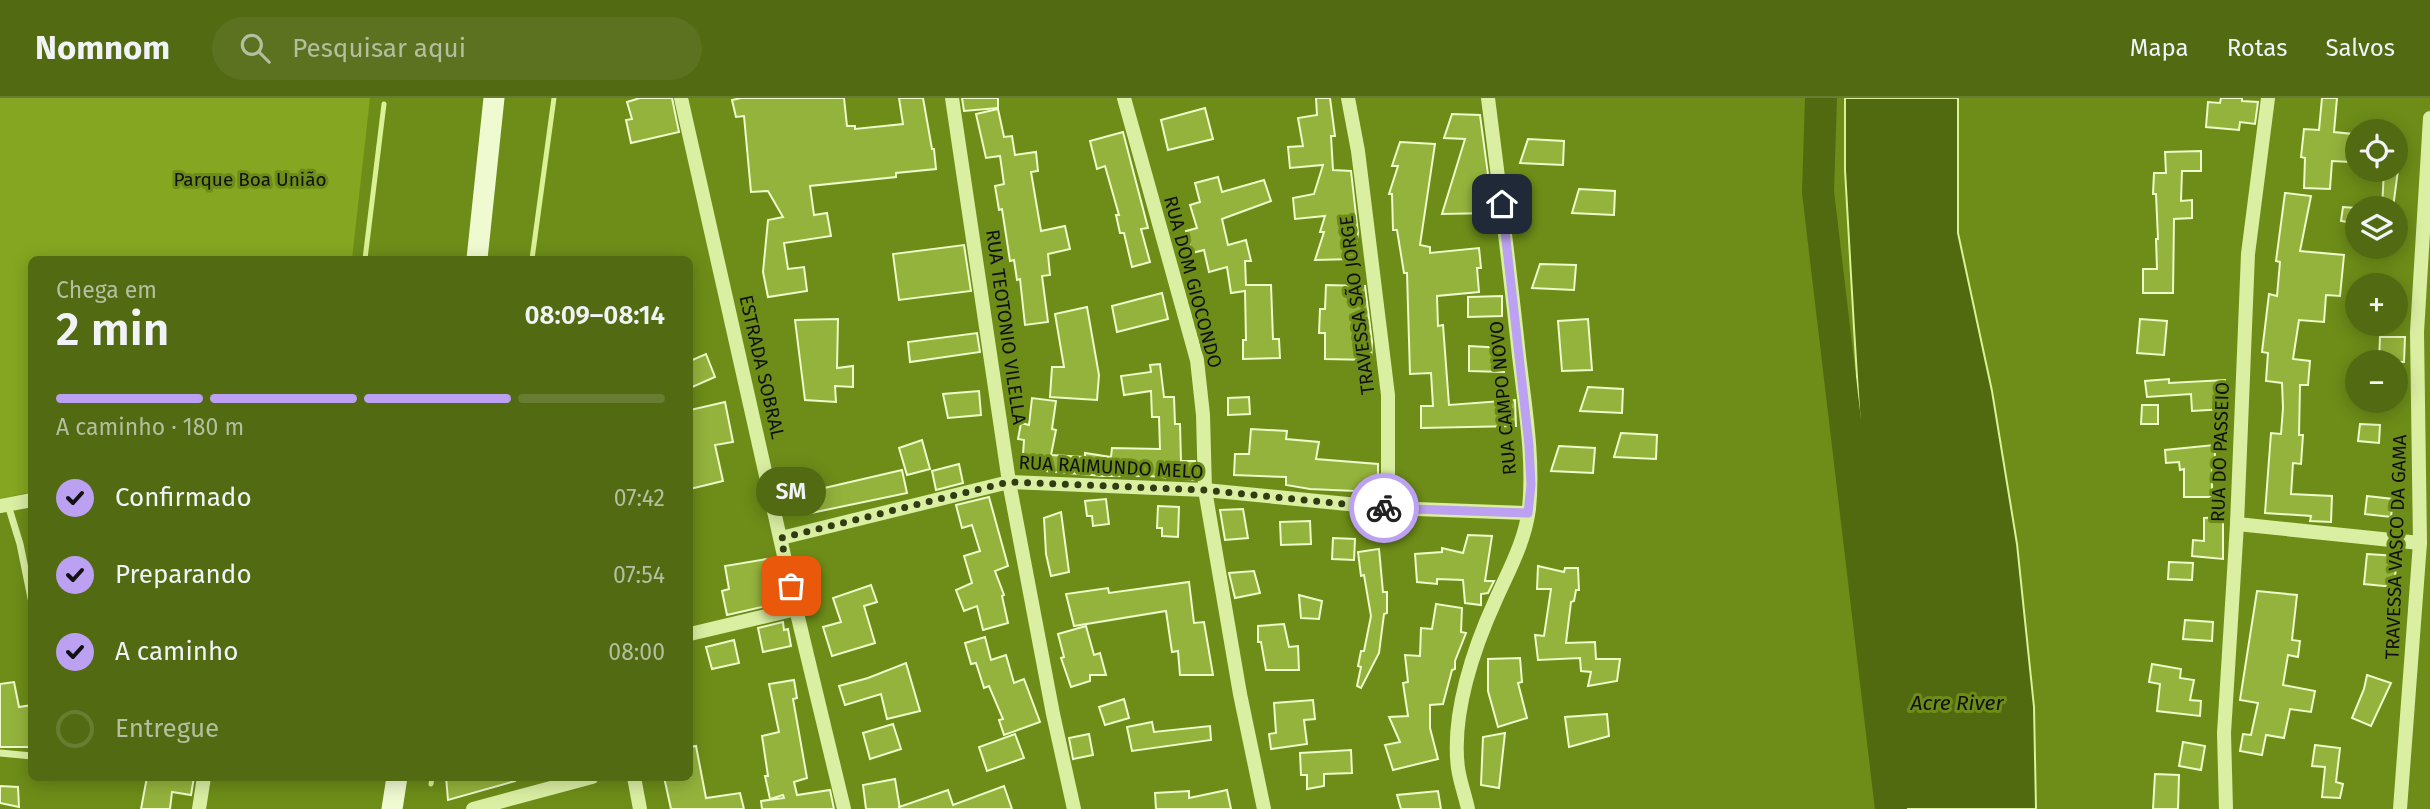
<!DOCTYPE html>
<html lang="pt">
<head>
<meta charset="utf-8">
<style>
	:root { --surface:#526a12; --page:#5c7220; --text:#f1f3f6; --muted:#b5bf9f; --line:#687d32; --accent:#bca0f2 }
	body { margin:0; font-family:"Fira Sans",sans-serif; background:var(--page); color:var(--text); height:100vh; display:flex; flex-direction:column; font-size:26px; white-space:nowrap }
	* { box-sizing:border-box; margin:0 }
	p { font-size:23px; color:var(--muted) }
	.icon { flex:none; width:38px; height:38px; fill:none; stroke:currentColor; stroke-width:2; stroke-linecap:round; stroke-linejoin:round }
	.map { position:relative; flex:1; overflow:hidden }
	.panel { position:absolute; left:28px; top:158px; width:665px; height:525px; display:flex; flex-direction:column; background:var(--surface); border-radius:10px; box-shadow:0 4px 18px #0003 }
	.panel>* { flex:none }
	.buttons { position:absolute; left:2345px; top:21px; display:grid; gap:14px }
	.buttons a { display:grid; place-items:center; width:63px; height:63px; border-radius:50%; background:var(--surface); box-shadow:0 4px 18px #0003; font-size:35px }
	.pin { position:absolute; display:grid; place-items:center; width:60px; height:60px; color:#fff; margin:-30px; border-radius:14px; box-shadow:0 4px 10px #0006 }
	.courier { position:absolute; display:grid; place-items:center; width:70px; height:70px; margin:-35px; border:5px solid #bca0f2; border-radius:50%; background:#fff; color:#222; box-shadow:0 2px 9px #0007 }
	.bubble { position:absolute; height:49px; border-radius:24px; background:var(--surface); box-shadow:0 4px 18px #0003; font-size:23px; font-weight:600; line-height:49px; text-align:center }
	.overview em { font-style:normal; font-weight:600 }
	.overview div { display:flex; flex-direction:column-reverse }
	.overview { display:flex; align-items:center; justify-content:space-between; height:119px; padding:0 28px }
	h1 { font-size:46px; font-weight:600; line-height:52px }
	.bar { display:grid; grid-template-columns:repeat(4,1fr); gap:10px 7px; align-content:center; height:84px; padding:0 28px }
	.bar i { height:9px; border-radius:5px; background:var(--line) }
	.bar .selected { background:var(--accent) }
	.bar p { grid-column:span 4 }
	ol { padding:0 28px; list-style:none }
	li { display:flex; align-items:center; gap:21px; height:77px }
	li p { margin-inline-start:auto }
	li .icon { padding:7px; border-radius:50%; background:var(--accent); color:#111; stroke-width:4 }
	li:last-child { color:var(--muted) }
	li i { width:38px; height:38px; border:4px solid var(--line); border-radius:50% }
	header { display:flex; align-items:center; gap:42px; box-sizing:border-box; height:98px; padding:0 35px; background:var(--surface); border-bottom:2px solid var(--line) }
	header strong { font-size:33px }
	nav { display:flex; gap:38px; margin-inline-start:auto; font-size:24px }
	.search { width:490px; height:63px; background:var(--page); display:flex; align-items:center; gap:18px; box-sizing:border-box; padding:0 24px; border-radius:38px; color:var(--muted); font-size:26px }
	.map>svg:first-child { display:block }
	.green { fill:#84a620 }
	.water { fill:#516a0f; stroke:#dbf196; stroke-width:2 }
	.lines { fill:none; stroke-linecap:round; stroke-linejoin:round }
	.stream { stroke:#dbf196; stroke-width:5 }
	.river { stroke:#516a0f; stroke-width:32 }
	.building { fill:#94b33c; stroke:#eefac9; stroke-width:2 }
	.lane { stroke:#dbefa3; stroke-width:7 }
	.street { stroke:#dbefa3; stroke-width:14 }
	.secondary { stroke:#effad0; stroke-width:21 }
	.done { stroke:#313c13; stroke-width:7; stroke-dasharray:0 12.6 }
	.route { stroke:#bca0f2; stroke-width:9 }
	.labels { text-anchor:middle; dominant-baseline:central; stroke-width:6; stroke-linejoin:round; paint-order:stroke }
	.park-label { font-size:19px; fill:#111; stroke:#6d8d18 }
	.street-label { font-size:19px; fill:#111; stroke:#6d8d18 }
	.water-label { font-size:21px; font-style:italic; fill:#111; stroke:#6d8d18 }
</style>
</head>
<body>
<header>
<strong>Nomnom</strong>
<div class="search"><svg class="icon" aria-label="search" viewBox="0 0 24 24"><circle cx="10" cy="10" r="6"/><path d="M15 15l6 6"/></svg>Pesquisar aqui</div>
<nav><a>Mapa</a><a>Rotas</a><a>Salvos</a></nav>
</header>
<div class="map">
<svg width="2430" height="711" viewBox="0 0 2430 711">
	<rect width="100%" height="100%" fill="#6d8d18"/>
	<path class="green" d="M0 0H370L352 161H32L31 394 0 401Z"/>
	<path class="water" d="M1845 0H1958V135L1992 293 2017 446 2034 609 2036 711H1883L1879 553 1864 392 1854 230 1845 72Z"/>
	<g class="lines">
		<g class="stream">
			<path d="M365 161 384 6"/>
			<path d="M532 161 554 0"/>
			<path d="M431 686 432 679"/>
		</g>
		<path class="river" d="M1821 0 1818 94 1891 711"/>
	</g>
	<g class="building">
		<path d="M640 0H672L679 34 631 45 626 22 632 21 627 4Z"/>
		<path d="M741 0H844L847 28H855V31L903 26 899 0H923L932 51H934L936 71 896 75V79L810 88 814 117 827 115 831 138 784 145 788 171 804 169 807 193 768 199 763 174 768 122 783 119 768 93 751 94 744 18 736 19 732 2Z"/>
		<path d="M962 0H998V10L964 13Z"/>
		<path d="M1316 0H1330L1335 38H1331L1333 72 1351 73 1358 135 1354 161 1315 162 1324 134H1320L1325 118 1295 121 1293 100 1314 96 1323 67 1290 70 1288 49 1303 48 1298 20 1317 17Z"/>
		<path d="M2221 0H2242V3L2258 4 2255 26 2240 24 2239 32 2206 29 2208 4 2220 5Z"/>
		<path d="M2322 0H2337L2334 34 2353 36 2350 64 2332 63 2330 91 2304 90 2305 60 2301 59 2304 31 2319 32Z"/>
		<path d="M1205 10 1213 41 1168 52 1161 22Z"/>
		<path d="M998 11 1004 39 1012 38 1015 57 1036 54 1038 73 1031 74 1041 133 1065 128 1070 151 1048 156 1050 177 1042 178 1048 224 1025 227 1020 181 1017 182 1014 162 1010 163 1002 111 999 112 995 88 1004 86 1000 58 986 60 976 16Z"/>
		<path d="M1452 16 1480 17 1490 91 1491 115 1442 116 1465 41 1444 40Z"/>
		<path d="M1123 34 1148 130 1141 131 1150 164 1132 169 1124 135H1120L1116 117H1119L1105 68 1097 71 1090 43Z"/>
		<path d="M1528 41 1564 43 1563 67 1520 65Z"/>
		<path d="M1400 44 1435 46 1420 147 1430 149V155L1479 150 1481 170H1477L1479 194 1437 198 1438 228 1443 227 1449 307 1515 302 1516 328 1421 330V308H1433L1431 275 1410 276 1407 175H1404L1397 132H1393L1392 96H1389L1398 68H1392Z"/>
		<path d="M2201 53V73H2182L2181 103 2192 102V120L2174 121 2173 195H2143V171H2157L2156 141H2158L2156 96H2153L2154 75H2166L2165 54Z"/>
		<path d="M2384 72H2398L2393 110H2382Z"/>
		<path d="M1218 79 1222 94 1264 82 1271 103 1222 121 1228 147 1246 142 1251 163H1245L1246 187H1271L1273 241H1279L1280 260 1243 261V242H1246L1245 193 1231 195 1227 169 1209 174 1204 152 1192 155 1186 133 1197 130 1190 107 1200 104 1195 85Z"/>
		<path d="M1579 91 1615 93 1614 117 1572 115Z"/>
		<path d="M2285 95 2311 98 2300 153 2344 157 2340 198 2326 197 2324 224 2299 222 2293 261 2310 263 2308 287H2300L2299 337H2303L2301 366 2293 365 2291 396 2332 398 2331 424 2310 423 2311 418 2265 415 2271 335 2281 336 2283 310 2282 285 2266 283 2268 255 2262 254 2269 196 2277 198 2280 164 2276 163Z"/>
		<path d="M2343 109 2356 110 2354 125 2341 123Z"/>
		<path d="M964 147 971 193 899 202 893 156Z"/>
		<path d="M1540 166 1576 167 1574 192 1532 190Z"/>
		<path d="M1326 187 1365 188 1372 244 1371 262 1325 261V235H1319L1320 211H1325Z"/>
		<path d="M1162 195 1168 221 1117 234 1112 208Z"/>
		<path d="M1502 198V218L1468 219V199Z"/>
		<path d="M1087 209 1099 277 1097 302 1050 299 1052 269H1064L1055 216Z"/>
		<path d="M838 221 837 270 853 268V289L835 288 836 304 805 302 795 222Z"/>
		<path d="M1588 221 1592 272 1562 273 1558 223Z"/>
		<path d="M2140 221 2167 223 2164 257 2137 255Z"/>
		<path d="M977 235 980 254 910 264 908 244Z"/>
		<path d="M2380 239H2405L2404 264H2379Z"/>
		<path d="M1469 248 1504 250V274L1469 273Z"/>
		<path d="M706 256 715 279 690 290V263Z"/>
		<path d="M1160 266 1164 299H1174L1175 326H1180L1181 363H1195V382L1149 378H1103L1022 371 1024 342 1018 341 1021 325 1029 327 1032 300 1056 303 1052 331 1056 332 1051 357 1085 359V355L1111 359 1112 350 1160 351 1159 319H1152L1151 293 1124 297 1121 278 1151 274 1150 267Z"/>
		<path d="M2169 281V285L2225 282 2226 311 2192 313 2191 296 2147 299 2145 283Z"/>
		<path d="M1588 289 1623 291 1622 315 1580 313Z"/>
		<path d="M979 293 981 317 948 320 943 296Z"/>
		<path d="M1249 299 1250 316 1228 317V300Z"/>
		<path d="M725 304 733 344 715 347 723 383 690 391V364L692 363 690 350V312Z"/>
		<path d="M2142 307H2158V326H2141Z"/>
		<path d="M2360 326 2380 327 2379 345 2358 343Z"/>
		<path d="M1251 331 1287 333 1286 341 1319 344 1316 361 1378 366V394L1310 391 1286 387V379L1234 377 1235 356H1249Z"/>
		<path d="M1621 335 1657 337 1656 361 1614 359Z"/>
		<path d="M922 342 930 371 907 377 899 350Z"/>
		<path d="M2214 347 2216 368 2212 369V399H2184V371L2180 372 2179 364 2166 365 2165 352Z"/>
		<path d="M1559 348 1595 350 1593 375 1551 373Z"/>
		<path d="M959 366 963 385 936 392 932 373Z"/>
		<path d="M902 372 907 395 811 415 807 394Z"/>
		<path d="M2367 398 2393 401 2391 419 2365 416Z"/>
		<path d="M989 399 1008 468 995 473 1004 497 1002 498 1008 525 983 532 977 508 964 513 956 492 972 485 964 458 980 453 972 427 962 430 956 407Z"/>
		<path d="M1106 401 1109 426 1093 428 1092 418H1087L1085 403Z"/>
		<path d="M1158 408 1179 409 1178 439 1162 438V430H1157Z"/>
		<path d="M1243 411 1248 440 1225 442 1220 412Z"/>
		<path d="M1061 414 1069 474 1051 478 1046 456 1044 420Z"/>
		<path d="M2223 419V461L2192 458 2193 442 2204 443V420Z"/>
		<path d="M1310 423 1311 446 1281 447 1280 424Z"/>
		<path d="M1468 437 1492 438 1485 483H1494L1488 495 1481 496V507L1465 505 1463 482 1437 481V486L1417 484 1415 456 1442 454V450L1463 455Z"/>
		<path d="M1333 440 1355 441 1354 462 1332 461Z"/>
		<path d="M1379 451 1383 494H1387V515L1384 516 1379 555 1361 590 1357 588 1361 569 1358 568 1361 553H1364L1371 518 1364 477 1361 478 1358 454Z"/>
		<path d="M2367 456 2397 458 2394 489 2364 486Z"/>
		<path d="M767 461 770 482 774 481 779 505 727 517 722 493 729 491 725 468Z"/>
		<path d="M2169 464 2193 465 2192 482 2168 481Z"/>
		<path d="M1538 468 1564 474 1565 470H1578L1579 492H1576L1574 503 1571 504 1566 545 1595 544 1596 561H1620L1617 583 1588 588 1591 574 1581 573 1580 560 1538 562 1535 537 1544 538 1551 491H1537Z"/>
		<path d="M1254 473 1260 495 1235 500 1229 475Z"/>
		<path d="M1189 484 1194 525 1204 524 1213 577H1180L1178 553 1172 554 1166 513 1074 528 1066 496 1108 490 1109 495Z"/>
		<path d="M871 487 877 504 864 508 875 545 832 558 823 529 841 524 833 500Z"/>
		<path d="M2257 493 2297 497 2292 542 2300 543 2298 559 2288 557 2283 587 2315 593 2311 614 2290 611 2284 640 2266 637 2262 657 2240 653 2243 636 2251 637 2258 605 2240 602Z"/>
		<path d="M1299 497 1322 503 1319 521 1301 520Z"/>
		<path d="M1436 506 1462 510 1461 534 1466 535 1455 563V571L1452 572 1443 606 1430 607V630L1438 661 1393 672 1385 647 1400 644 1389 619 1408 618 1403 585 1408 584 1405 557 1420 558 1421 530 1432 531Z"/>
		<path d="M2185 522 2213 524 2212 543 2183 541Z"/>
		<path d="M783 524 784 532 788 531 791 548 763 554 758 530Z"/>
		<path d="M1284 526 1289 549 1298 548 1299 572H1266L1261 544H1258V528Z"/>
		<path d="M1086 528 1094 557 1100 555 1106 577H1090V583L1071 589 1061 560 1064 559 1058 536Z"/>
		<path d="M985 539 991 562 1006 557 1014 585 1024 581 1040 624 1004 637 999 622 1003 621 989 588 984 590 976 565 971 566 965 545Z"/>
		<path d="M734 542 739 565 712 571 706 549Z"/>
		<path d="M1520 560 1522 584 1518 585 1527 620 1498 629 1488 593V561Z"/>
		<path d="M906 565 920 613 887 621 881 596 845 607 839 588 868 580Z"/>
		<path d="M2152 566 2181 571 2180 580 2194 582 2190 602 2201 603 2200 618 2157 613 2160 586 2149 584Z"/>
		<path d="M2367 577 2391 585 2371 628 2352 620 2364 591Z"/>
		<path d="M794 582 797 600 793 601 807 680 794 684 797 697 830 692 834 711H762L761 703 784 700 783 697 770 701 765 678H768L762 638 779 634 769 586Z"/>
		<path d="M14 584 19 609 32 607V649H0V586Z"/>
		<path d="M1124 601 1129 620 1105 627 1099 609Z"/>
		<path d="M1313 602 1315 621 1304 622 1307 646 1271 651 1269 636 1276 635 1274 605Z"/>
		<path d="M1607 616 1609 638 1569 649 1565 619Z"/>
		<path d="M1152 624 1154 634 1210 628 1211 642 1132 653 1127 629Z"/>
		<path d="M893 626 901 651 870 661 863 635Z"/>
		<path d="M1505 635 1499 690 1481 687 1483 639Z"/>
		<path d="M1015 636 1024 660 987 673 979 649Z"/>
		<path d="M1089 636 1093 657 1073 661 1069 640Z"/>
		<path d="M2183 644 2205 648 2201 672 2179 668Z"/>
		<path d="M2315 647 2340 650 2336 684 2343 686 2340 700 2322 699 2325 669 2312 668Z"/>
		<path d="M696 648 706 700 740 695 744 711H671L664 679H690V649Z"/>
		<path d="M1351 652 1352 675 1324 676V688L1307 691V677H1301L1300 655Z"/>
		<path d="M2155 676 2179 677 2178 711H2153Z"/>
		<path d="M147 679H194L191 697 172 694 170 711H141Z"/>
		<path d="M446 679H514L515 683 448 702Z"/>
		<path d="M895 681 900 711H866L863 687Z"/>
		<path d="M0 688 18 689 19 709 0 705Z"/>
		<path d="M1004 688 1012 711H900L899 709 948 692 953 707Z"/>
		<path d="M1227 692 1231 711H1156L1155 695 1189 693V700Z"/>
		<path d="M1438 693 1441 711H1401L1397 697Z"/>
	</g>
	<g class="lines">
		<g class="lane">
			<path d="M8 407 20 446 32 505"/>
			<path d="M0 655 32 658"/>
		</g>
		<g class="street">
			<path d="M681 0 796 511 844 711"/>
			<path d="M952 0 1009 384 1053 616 1074 711"/>
			<path d="M1124 0 1197 262 1203 317 1205 392 1240 596 1264 711"/>
			<path d="M1348 0 1358 53 1388 297V410"/>
			<path d="M0 408 32 402"/>
			<path d="M2237 426 2420 445"/>
			<path d="M781 440 1009 384 1205 392 1388 410 1528 415"/>
			<path d="M690 536 796 511"/>
			<path d="M634 679 640 711"/>
			<path d="M199 711 204 679"/>
			<path d="M473 711 592 679"/>
			<path d="M1468 711C1465 697 1460 684 1458 670 1451 616 1474 549 1496 501 1509 472 1525 443 1529 411 1534 361 1525 309 1519 258 1510 172 1499 86 1488 0"/>
			<path d="M2226 711 2224 635 2237 426 2248 156 2268 0"/>
			<path d="M2400 711 2420 445 2417 234 2430 20"/>
		</g>
		<g class="secondary">
			<path d="M477 161 494 0"/>
			<path d="M392 711 397 679"/>
		</g>
	</g>
	<g class="lines">
		<path class="done" d="M791 488 781 440 1009 384 1205 392 1384 410"/>
		<path class="route" d="M1384 410 1528 415 1531 387 1529 347 1502 106"/>
	</g>
	<g class="labels">
		<g class="park-label">
			<text x="250" y="81">Parque Boa União</text>
		</g>
		<g class="street-label">
			<text transform="translate(1193 184) rotate(75)">RUA DOM GIOCONDO</text>
			<text transform="translate(1357 207) rotate(-97)">TRAVESSA SÃO JORGE</text>
			<text transform="translate(1006 229) rotate(82)">RUA TEOTONIO VILELLA</text>
			<text transform="translate(762 269) rotate(77)">ESTRADA SOBRAL</text>
			<text transform="translate(1503 300) rotate(-95)">RUA CAMPO NOVO</text>
			<text transform="translate(2220 354) rotate(-88)">RUA DO PASSEIO</text>
			<text transform="translate(1111 369) rotate(3)">RUA RAIMUNDO MELO</text>
			<text transform="translate(2396 449) rotate(-88)">TRAVESSA VASCO DA GAMA</text>
		</g>
		<g class="water-label">
			<text x="1957" y="605">Acre River</text>
		</g>
	</g>
</svg>
<div class="buttons">
<a><svg class="icon" aria-label="locate" viewBox="0 0 24 24"><circle cx="12" cy="12" r="6"/><path d="M12 2v4M12 18v4M2 12h4M18 12h4"/></svg></a>
<a><svg class="icon" aria-label="layers" viewBox="0 0 24 24"><path d="M12 4l9 5-9 5-9-5zM3 14l9 5 9-5"/></svg></a>
<a>+</a>
<a>−</a>
</div>
<div class="pin" style="left:791px;top:488px;background:#ea580c"><svg class="icon" aria-label="bag" viewBox="0 0 24 24"><path d="M5 8h14l-1 12H6zM9 8a3 3 0 0 1 6 0"/></svg></div>
<div class="pin" style="left:1502px;top:106px;background:#1f2937"><svg class="icon" aria-label="home" viewBox="0 0 24 24"><path d="M3 11l9-7 9 7M6 9v11h12V9"/></svg></div>
<div class="courier" style="left:1384px;top:410px"><svg class="icon" aria-label="bike" viewBox="0 0 24 24"><circle cx="6" cy="16" r="4"/><circle cx="18" cy="16" r="4"/><path d="M6 16l4-8h5l3 8M10 8l3 8H6M13 5h3"/></svg></div>
<div class="bubble" style="left:756px;top:369px;width:70px">SM</div>
<section class="panel">
<div class="overview"><div><h1>2 min</h1><p>Chega em</p></div><em>08:09–08:14</em></div>
<div class="bar"><i class="selected"></i><i class="selected"></i><i class="selected"></i><i></i><p>A caminho · 180 m</p></div>
<ol>
<li><svg class="icon" aria-label="check" viewBox="0 0 24 24"><path d="M5 12l5 5 9-10"/></svg>Confirmado<p>07:42</p></li>
<li><svg class="icon" aria-label="check" viewBox="0 0 24 24"><path d="M5 12l5 5 9-10"/></svg>Preparando<p>07:54</p></li>
<li><svg class="icon" aria-label="check" viewBox="0 0 24 24"><path d="M5 12l5 5 9-10"/></svg>A caminho<p>08:00</p></li>
<li><i></i>Entregue</li>
</ol>
</section>
</div>
</body>
</html>
